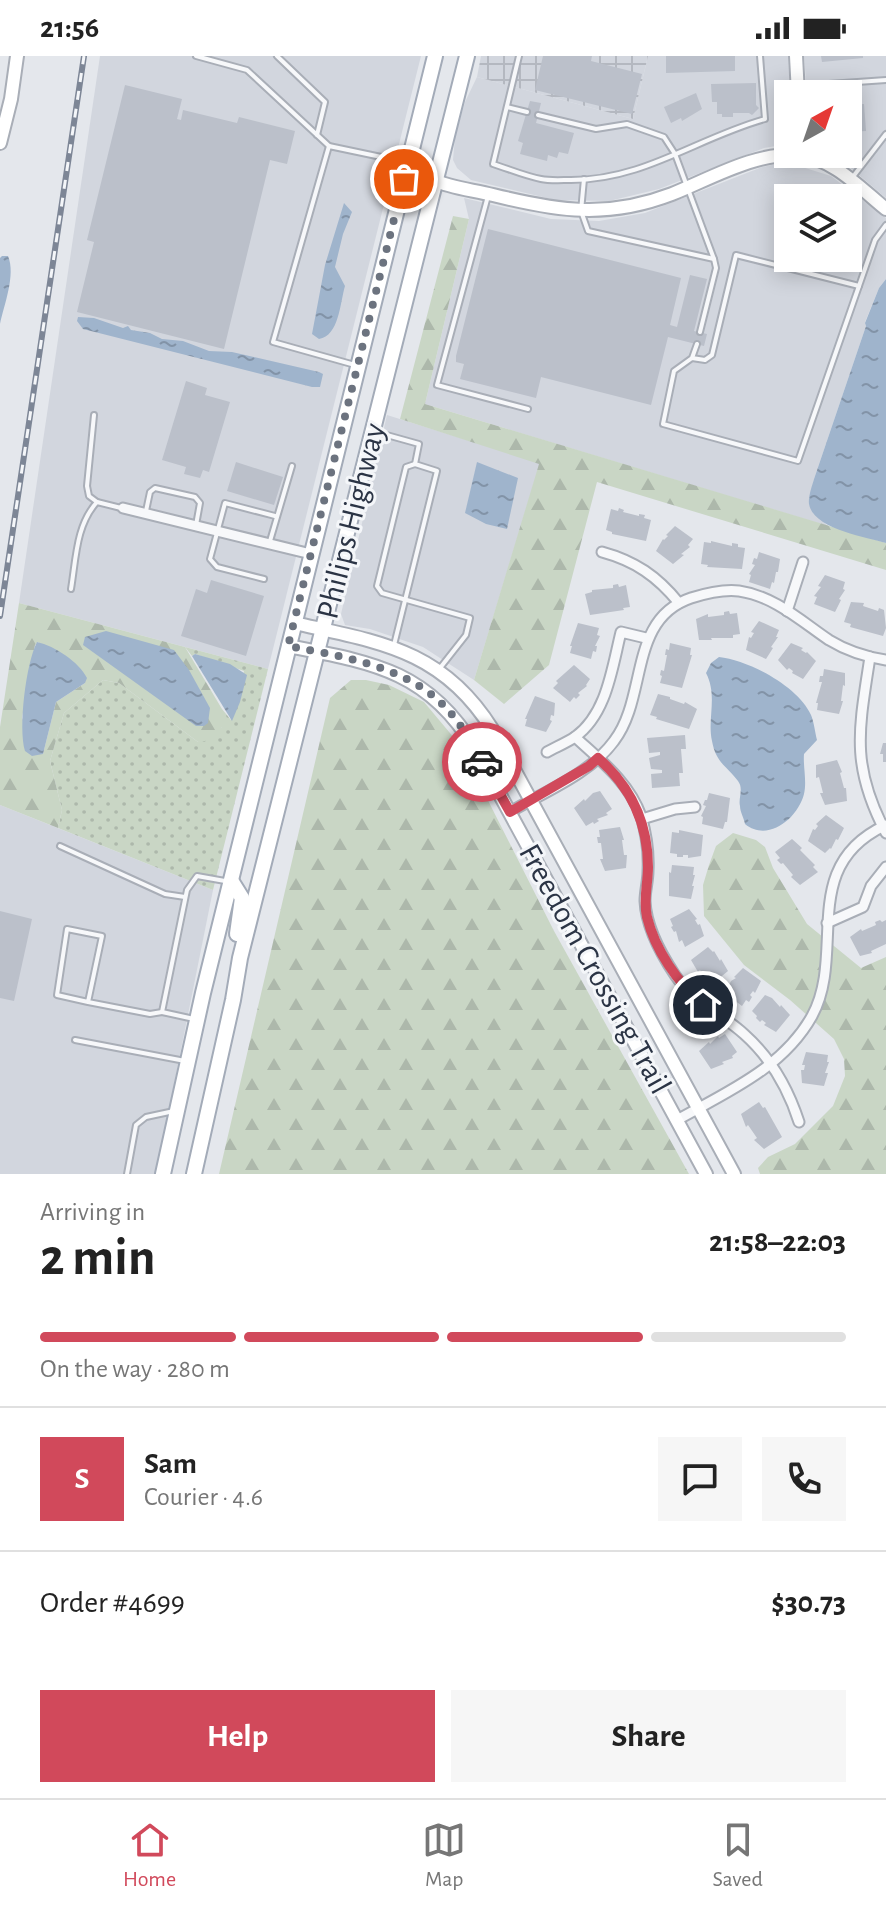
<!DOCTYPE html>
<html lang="en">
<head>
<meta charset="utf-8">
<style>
	:root { --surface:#fff; --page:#f6f6f6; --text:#222; --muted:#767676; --line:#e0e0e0; --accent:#d1495b }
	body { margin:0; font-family:"Alegreya Sans",sans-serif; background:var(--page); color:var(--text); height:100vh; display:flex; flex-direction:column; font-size:30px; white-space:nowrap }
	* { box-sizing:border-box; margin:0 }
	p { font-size:26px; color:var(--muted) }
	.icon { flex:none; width:44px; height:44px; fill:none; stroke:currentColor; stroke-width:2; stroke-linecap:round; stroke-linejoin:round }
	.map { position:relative; height:1118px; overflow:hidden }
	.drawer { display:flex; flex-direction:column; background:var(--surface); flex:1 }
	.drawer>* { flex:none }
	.needle { width:52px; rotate:40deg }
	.fabs { position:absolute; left:774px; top:24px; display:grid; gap:16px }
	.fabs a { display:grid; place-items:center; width:88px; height:88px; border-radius:0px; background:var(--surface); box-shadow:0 4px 20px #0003; font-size:40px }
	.pin { position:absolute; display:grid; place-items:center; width:68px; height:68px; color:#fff; margin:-34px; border:4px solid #fff; border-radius:50%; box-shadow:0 2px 8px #0007 }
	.courier { position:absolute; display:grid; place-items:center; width:80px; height:80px; margin:-40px; border:6px solid #d1495b; border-radius:50%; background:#fff; color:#222; box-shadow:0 2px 10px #0007 }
	.headline em { font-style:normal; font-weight:700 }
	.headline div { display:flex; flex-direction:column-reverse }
	.headline { display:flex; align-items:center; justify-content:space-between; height:136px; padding:0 40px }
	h1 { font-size:52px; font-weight:700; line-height:60px }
	.bar { display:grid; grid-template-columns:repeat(4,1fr); gap:12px 8px; align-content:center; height:96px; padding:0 40px }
	.bar i { height:10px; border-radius:6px; background:var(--line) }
	.bar .current { background:var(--accent) }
	.bar p { grid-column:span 4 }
	.line { display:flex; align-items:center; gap:20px; padding:0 40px; border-top:2px solid var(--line) }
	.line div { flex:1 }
	.round { display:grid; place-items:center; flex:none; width:84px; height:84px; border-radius:0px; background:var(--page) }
	.cta { display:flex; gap:16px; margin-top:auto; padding:16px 40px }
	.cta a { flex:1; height:92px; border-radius:0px; background:var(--accent); color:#fff; font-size:32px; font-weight:700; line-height:92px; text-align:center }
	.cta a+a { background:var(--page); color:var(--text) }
	.status { display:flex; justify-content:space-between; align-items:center; height:56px; padding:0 40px; background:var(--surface); direction:ltr }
	.status svg { height:22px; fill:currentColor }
	.tabs { display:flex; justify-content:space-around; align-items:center; height:112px; border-top:2px solid var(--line); background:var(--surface); font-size:22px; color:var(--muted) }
	.tabs a { display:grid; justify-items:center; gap:4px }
	.tabs .current { color:var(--accent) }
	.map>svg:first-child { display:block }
	.built { fill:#d2d6de; fill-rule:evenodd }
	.industrial { fill:url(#industrial-grid) }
	.green { fill:url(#green-dots) }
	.forest { fill:url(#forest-firs); fill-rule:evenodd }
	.water { fill:url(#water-ripples) }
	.building { fill:#bbc0ca }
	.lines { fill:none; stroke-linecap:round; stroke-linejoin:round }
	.lane-casing { stroke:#a9aeb7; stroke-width:8 }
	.street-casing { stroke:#a9aeb7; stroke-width:13 }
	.secondary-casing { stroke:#a9aeb7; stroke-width:16 }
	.primary-casing { stroke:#a3abb8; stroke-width:18 }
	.lane { stroke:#f7f8fa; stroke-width:4 }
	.street { stroke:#f7f8fa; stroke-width:9 }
	.secondary { stroke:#fff; stroke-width:12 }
	.primary { stroke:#fff; stroke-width:14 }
	.rail-casing { stroke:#7d8696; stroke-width:6 }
	.rail { stroke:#f4f6f9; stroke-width:3; stroke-dasharray:9; stroke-linecap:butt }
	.done { stroke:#6c737f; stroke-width:8; stroke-dasharray:0 14.4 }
	.route { stroke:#d1495b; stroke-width:10 }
	.labels { text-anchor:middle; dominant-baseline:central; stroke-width:6; stroke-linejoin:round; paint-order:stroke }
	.street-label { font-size:32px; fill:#2b3445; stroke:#f4f6f9 }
</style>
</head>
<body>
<div class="status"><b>21:56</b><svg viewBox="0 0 49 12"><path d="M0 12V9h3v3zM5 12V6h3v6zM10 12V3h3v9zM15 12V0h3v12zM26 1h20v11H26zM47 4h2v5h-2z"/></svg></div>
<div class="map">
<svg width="886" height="1118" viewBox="0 0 886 1118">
	<defs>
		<pattern id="industrial-grid" width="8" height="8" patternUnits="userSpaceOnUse" patternTransform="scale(2)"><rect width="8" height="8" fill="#d2d6de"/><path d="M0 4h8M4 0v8" fill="none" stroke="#b4b8c0"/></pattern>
		<pattern id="green-dots" width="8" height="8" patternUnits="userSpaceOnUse" patternTransform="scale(2)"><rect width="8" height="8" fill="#c9d6c5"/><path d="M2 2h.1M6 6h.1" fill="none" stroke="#adb8ab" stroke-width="1.8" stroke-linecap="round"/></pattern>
		<pattern id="forest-firs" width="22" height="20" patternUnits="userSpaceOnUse" patternTransform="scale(2)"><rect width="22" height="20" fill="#c9d6c5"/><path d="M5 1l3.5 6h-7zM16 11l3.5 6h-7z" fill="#adb8ab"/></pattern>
		<pattern id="water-ripples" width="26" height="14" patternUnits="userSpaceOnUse" patternTransform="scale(2)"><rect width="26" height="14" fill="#9fb4cc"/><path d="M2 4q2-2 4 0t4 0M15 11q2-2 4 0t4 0" fill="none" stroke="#8293a7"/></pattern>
	</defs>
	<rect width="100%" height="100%" fill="#e4e7ec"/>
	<g class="built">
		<path d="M100 0H421L268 613 19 547Z"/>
		<path d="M648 0H788L790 38 788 79 776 90 764 92 659 133 609 145 555 144 471 124 457 112 453 104 455 81 465 46 477 21 633 63Z"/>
		<path d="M804 0H886V142L845 107 826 98H848V38H807Z"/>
		<path d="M786 106 831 120 886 162V223L879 232 865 266 866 270 814 423 809 447 813 457 828 470 425 348 469 163 464 142 551 163 599 165 645 157 762 111ZM788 142H848V202H788Z"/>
		<path d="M387 359 540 407 474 624 423 591 370 573 345 569 341 558Z"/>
		<path d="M0 749 213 834 156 1118H0Z"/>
	</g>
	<path class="industrial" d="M481 0H648L633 63 477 21Z"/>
	<path class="green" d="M185 591 268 613 213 834 58 772 62 754 50 705 64 657 103 624 119 627 198 686 222 671V653L231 664 244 615 195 598 192 600Z"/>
	<g class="forest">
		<path d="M453 160 469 163 425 348 886 487V514L597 426 549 609 504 648 474 624 539 408 400 363Z"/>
		<path d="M19 547 185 591 222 653V671L211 684 198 686 119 627 103 624 64 657 50 705 62 754 58 772 0 749V671ZM38 586 85 627 56 646 43 698 22 662 35 589Z"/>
		<path d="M351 624H366L389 629 424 646 460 689 554 875 689 1118H219L330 642Z"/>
		<path d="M733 777 756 784 765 791 773 812 807 868 861 912 886 901V1118H760L758 1112 768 1101 795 1088 833 1050 845 1020 844 1003 834 983 790 944 744 909 704 860 703 829 709 809 716 790Z"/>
	</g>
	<g class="water">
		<path d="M344 147 352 156 343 178 335 211 345 230C340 247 339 280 319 283L312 278 325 209Z"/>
		<path d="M2 200H8C16 219 4 249 0 268V202Z"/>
		<path d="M886 223V487C866 481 813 473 809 448 808 441 812 430 814 423L866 270 865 267 879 232Z"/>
		<path d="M78 261 94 262 123 272 128 270 131 274 150 277 162 283 183 285 209 295 232 296 319 316 323 318 320 331H312L83 273 77 265Z"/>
		<path d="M477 406 518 422 507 473 486 468 465 457Z"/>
		<path d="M106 575 174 594 189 614 210 652 208 667 204 670H196L83 589 85 581Z"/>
		<path d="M37 586C55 590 79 606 87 622L85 627 56 646 43 698 32 700 25 695C18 672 26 607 37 586Z"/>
		<path d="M195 598 230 608 247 619 240 646 232 665 192 600Z"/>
		<path d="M719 601C748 604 798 630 811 659 814 666 815 676 817 684L804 698C803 711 807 725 804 738 798 762 768 787 745 768 744 762 740 756 740 750 738 742 744 733 738 725 726 709 716 707 712 685 707 663 718 640 706 617L711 607Z"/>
	</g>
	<g class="building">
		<path d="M543 0H592L591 5 642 18 632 58 535 34Z"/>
		<path d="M666 0H735V15L666 17Z"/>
		<path d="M821 0H863V2L822 6Z"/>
		<path d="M756 27V49L759 52 752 59 749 57H733V61H722V58H717V46H712L711 28Z"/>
		<path d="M125 29 182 43 177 63 181 64 183 54 237 67 239 61 295 75 287 108 270 104 224 293 77 256 94 186 87 184Z"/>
		<path d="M696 37 702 53 682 65 681 62 671 67 664 51Z"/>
		<path d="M530 45 541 47 536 67 574 77 568 98 559 96 557 102 548 99 547 105 520 98 523 87 518 85Z"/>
		<path d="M864 48 866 75 848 76V49Z"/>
		<path d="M488 173 681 222 670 269 677 271 690 219 707 223 694 275 707 278 704 290 668 281 651 349 541 321 536 342 460 323 464 308 456 306V300Z"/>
		<path d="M186 325 207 332 205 339 230 346 209 416 203 414 200 422 184 418 186 411 162 404Z"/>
		<path d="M236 406 283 421 274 449 227 435Z"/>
		<path d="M619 452 624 454 623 456 639 460V458L645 459 644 462 651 464 646 485 612 478V476L606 474 611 453 618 455Z"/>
		<path d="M675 470 693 483 688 489 690 491 681 498 684 499 673 508 656 495 663 483 664 484 668 480 666 479Z"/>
		<path d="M711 485 732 490V487L738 488V491L745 492 742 513 707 511 708 509 701 508 704 486 711 487Z"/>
		<path d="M759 496 780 503 778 516H776L774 527 772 526 770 533 749 526 751 519 749 518 755 509 752 508 754 502 757 503Z"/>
		<path d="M825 519 845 526 843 533 845 534 839 543 841 544 835 556 814 548 817 541 814 540 821 531 818 530Z"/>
		<path d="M211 524 264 540 246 600 181 580 196 533 207 537Z"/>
		<path d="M618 528 619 531 626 529 630 551 623 552 624 554 590 559 585 538 592 536V534L613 532V529Z"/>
		<path d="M851 546 864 547 863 550 878 555 879 552 884 554 886 572 883 580 850 571 851 568 844 566Z"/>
		<path d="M729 555 730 558 737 557 740 578 733 579V582H711L712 584H699L696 563 708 558V561L724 559V556Z"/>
		<path d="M759 565 779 574 776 581H778L771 591 773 592 766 603 746 594 749 581 751 582 754 577 751 576Z"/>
		<path d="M578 567 599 572 597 579 600 580 595 590H597L596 596 593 595 591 603 570 597 572 590H570Z"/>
		<path d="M670 587 691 592 690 599H692L682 632 660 627 662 620 660 619 661 614 664 615 667 599H665L666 593 669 594Z"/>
		<path d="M791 587 803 592 801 594 806 597 807 596 816 605 803 623 792 617 793 615 789 612 787 614 778 604Z"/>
		<path d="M574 609 590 623 586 629 587 630 578 637 580 639 576 643 574 641 570 646 553 632 558 627 556 625Z"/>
		<path d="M824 613 845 617V630L843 629 841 645H843L839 658 817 654 818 647H816L822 626H819L820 620H823Z"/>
		<path d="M658 638 670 641V643L684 648 685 646 697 653 689 673 656 663 657 661 650 659Z"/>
		<path d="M535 640 555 647 554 660 551 659 550 664 552 665 546 676 525 670 527 663H525Z"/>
		<path d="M685 679 686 693H681L683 717H679L680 730 652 732 651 718 662 717V714L651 713 649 702 660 699V696L649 697 647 682Z"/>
		<path d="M883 687H886V706H883V698H880Z"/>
		<path d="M837 704 842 716 840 717 844 732H846L847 745 825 749 820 737H823L819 721 816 722V709Z"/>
		<path d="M600 735 612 753 606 757 608 759 597 763 599 765 594 768 593 766 586 770 574 752 584 743 585 745 593 737Z"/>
		<path d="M709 737 730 742 727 766H725L723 773 702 768 703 761 701 760 706 750 703 749 705 744H707Z"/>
		<path d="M826 759 844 772 838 784 836 783 831 793 830 792 825 797 808 785 813 773 815 774 818 770 816 768Z"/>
		<path d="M620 771 624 784H622L624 799H627L626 812 605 815 600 803H603L601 787H598L597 781H600L599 774Z"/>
		<path d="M679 774 703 779 701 800 688 802V799H683V801H677V798L670 797 672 776 679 777Z"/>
		<path d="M792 783 802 792 800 794 815 809 813 811 818 816 800 829 791 821 793 819 783 807 781 808 777 804 780 802 775 796Z"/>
		<path d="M672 809 694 811 693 819H695L692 830H694L691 843 669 840V816L671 817Z"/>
		<path d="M689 853 697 863 695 864 698 869 700 868 704 880 685 891 682 884 679 886 676 875 674 876 671 871 673 870 670 863Z"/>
		<path d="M0 855 32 863 14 945 0 942Z"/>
		<path d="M880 864 882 866 886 864V888L871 895 872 897 860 900 850 881 861 873 862 875 876 869 875 866Z"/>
		<path d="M708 891 713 896 714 895 720 905 721 903 728 915 711 929 701 920 703 919 700 914 698 916 691 904Z"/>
		<path d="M743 912 761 925 755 937 753 935 750 939 752 941 749 946 746 944 742 950 725 937 731 925 736 922 734 921Z"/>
		<path d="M765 939 772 942 780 951 781 949 790 959 776 976 764 969 766 967 762 964 760 966 756 962 757 960 752 955Z"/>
		<path d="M725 978 737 996 732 1000 733 1002 722 1006 724 1008 711 1013 699 995 709 986 710 988 718 980 719 982Z"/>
		<path d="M806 996 828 999 827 1006H829L825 1017H828L824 1030 802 1027 801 1014H804L805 1009H802Z"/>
		<path d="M759 1046 763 1052 765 1051 782 1081 764 1093 754 1084 757 1082 748 1069 746 1071 741 1058Z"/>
	</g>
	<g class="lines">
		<g class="lane-casing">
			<g id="lane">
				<path d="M196 0 247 14 329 90"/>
				<path d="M277 0 325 46 317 79"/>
				<path d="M519 0 493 108C509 113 525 120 541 123 550 125 562 124 571 124 644 124 697 82 765 63L760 0"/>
				<path d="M800 30 886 24"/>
				<path d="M507 51 527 56"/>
				<path d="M538 59 596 73 627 68 664 81 675 98 714 203"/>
				<path d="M852 122 886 78"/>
				<path d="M584 123 581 155 588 175 714 203 716 212 700 276"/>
				<path d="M488 140 437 329 528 353"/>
				<path d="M859 230 875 184 886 169"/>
				<path d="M692 302 705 304 712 299 736 199 859 230 798 405 663 368 674 315 692 302 697 288"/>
				<path d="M355 309 273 286 329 90 405 106"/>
				<path d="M94 359 87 430 89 440 97 446 121 452"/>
				<path d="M376 376 419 388 415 408 437 415 394 589"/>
				<path d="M415 408 406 411 377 530 382 537 470 562 466 579 440 612"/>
				<path d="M146 455 150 436 155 432 195 441 200 447 196 469"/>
				<path d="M270 485 292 410"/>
				<path d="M264 523 217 511 210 503 225 447 275 460"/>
				<path d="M71 533C76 503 76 469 97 446"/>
				<path d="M60 790 165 838 185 841"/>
				<path d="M88 946 57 939 67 873 102 880 88 946 150 958 162 956"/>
				<path d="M194 963 162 956 187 834 197 820 225 825"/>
				<path d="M75 984 185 1005"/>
				<path d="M127 1118 136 1069 146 1061 174 1055"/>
			</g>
		</g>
		<g class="street-casing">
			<g id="street">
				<path d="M123 452 311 498"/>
				<path d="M602 496C635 505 657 520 679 547"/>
				<path d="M787 555 803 506"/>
				<path d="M870 601C859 673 850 709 886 777"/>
				<path d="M575 681C600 704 629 726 641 760 646 777 649 797 648 815 648 825 645 835 645 845 646 870 661 898 675 919 693 946 721 957 744 978 771 1002 788 1032 799 1066"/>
				<path d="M547 696C556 691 566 687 575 681 607 658 612 612 621 576L646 582"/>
				<path d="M510 756C544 736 590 718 614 685 648 641 628 563 691 542 707 537 723 533 739 535 774 540 801 565 829 584 847 595 866 601 886 604"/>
				<path d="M642 763 675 753 695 751"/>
				<path d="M827 867 863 851 871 830 886 811"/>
				<path d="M677 1064C727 1036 783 1012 812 960 847 896 797 810 886 769"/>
			</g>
		</g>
		<g class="secondary-casing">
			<g id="secondary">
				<path d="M796 0 798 38"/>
				<path d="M0 87 11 43 17 0"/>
				<path d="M408 107C416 112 425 119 434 124 451 132 474 134 493 139 558 155 607 163 672 138 712 122 755 96 799 99 833 102 861 133 886 153"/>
				<path d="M294 567C378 586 442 593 492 673L734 1118"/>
				<path d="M288 590C370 606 428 614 474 691L706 1118"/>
			</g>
		</g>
		<g class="primary-casing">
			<g id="primary">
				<path d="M232 826 242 842 237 878"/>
				<path d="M163 1118 203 937 435 0"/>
				<path d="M194 1118 233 944 240 902 467 0"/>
			</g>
		</g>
		<use href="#lane" class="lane"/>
		<use href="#street" class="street"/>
		<use href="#secondary" class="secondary"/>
		<use href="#primary" class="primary"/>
		<g class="rail-casing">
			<path id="rail" d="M0 560 84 0"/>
		</g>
		<use href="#rail" class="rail"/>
	</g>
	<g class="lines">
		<path class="done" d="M404 123 288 590C339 600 400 609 439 645 458 662 470 684 482 706"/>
		<path class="route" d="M482 706 510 756 589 710 598 702C631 731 648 767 648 811 648 828 643 844 647 861 655 894 678 927 703 949"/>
	</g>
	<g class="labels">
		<g class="street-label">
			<text transform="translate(351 465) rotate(-76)">Philips Highway</text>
			<text transform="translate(595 913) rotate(61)">Freedom Crossing Trail</text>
		</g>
	</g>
</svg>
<div class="fabs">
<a><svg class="needle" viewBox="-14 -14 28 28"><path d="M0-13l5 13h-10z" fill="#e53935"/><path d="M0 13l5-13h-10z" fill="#767676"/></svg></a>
<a><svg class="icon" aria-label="layers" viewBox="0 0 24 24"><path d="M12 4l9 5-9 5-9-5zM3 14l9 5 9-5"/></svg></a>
</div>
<div class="pin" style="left:404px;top:123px;background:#ea580c"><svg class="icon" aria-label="bag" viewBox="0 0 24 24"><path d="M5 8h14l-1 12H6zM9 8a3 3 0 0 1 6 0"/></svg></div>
<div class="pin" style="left:703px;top:949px;background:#1f2937"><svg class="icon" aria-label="home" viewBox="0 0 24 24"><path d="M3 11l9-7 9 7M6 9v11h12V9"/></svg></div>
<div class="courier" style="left:482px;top:706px"><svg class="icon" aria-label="car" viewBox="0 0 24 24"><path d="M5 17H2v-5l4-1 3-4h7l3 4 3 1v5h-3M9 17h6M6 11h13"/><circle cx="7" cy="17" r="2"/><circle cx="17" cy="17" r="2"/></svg></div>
</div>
<section class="drawer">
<div class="headline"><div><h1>2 min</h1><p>Arriving in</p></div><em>21:58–22:03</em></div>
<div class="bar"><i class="current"></i><i class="current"></i><i class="current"></i><i></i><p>On the way · 280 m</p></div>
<div class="line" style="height:144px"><b class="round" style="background:var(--accent);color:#fff">S</b><div><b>Sam</b><p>Courier · 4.6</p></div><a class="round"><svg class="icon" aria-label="chat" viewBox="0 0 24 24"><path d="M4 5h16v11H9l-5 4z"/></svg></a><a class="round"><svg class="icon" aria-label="phone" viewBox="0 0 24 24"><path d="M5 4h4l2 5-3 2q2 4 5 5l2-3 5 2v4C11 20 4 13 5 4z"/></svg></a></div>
<div class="line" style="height:104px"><div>Order #4699</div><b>$30.73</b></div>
<div class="cta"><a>Help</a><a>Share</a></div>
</section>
<nav class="tabs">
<a class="current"><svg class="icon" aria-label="home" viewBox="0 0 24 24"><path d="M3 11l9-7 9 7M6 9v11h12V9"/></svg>Home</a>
<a><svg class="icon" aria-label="map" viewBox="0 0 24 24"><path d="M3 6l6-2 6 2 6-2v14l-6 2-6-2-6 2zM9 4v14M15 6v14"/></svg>Map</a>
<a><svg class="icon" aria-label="saved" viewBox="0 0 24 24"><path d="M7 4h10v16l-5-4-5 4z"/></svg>Saved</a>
</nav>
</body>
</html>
